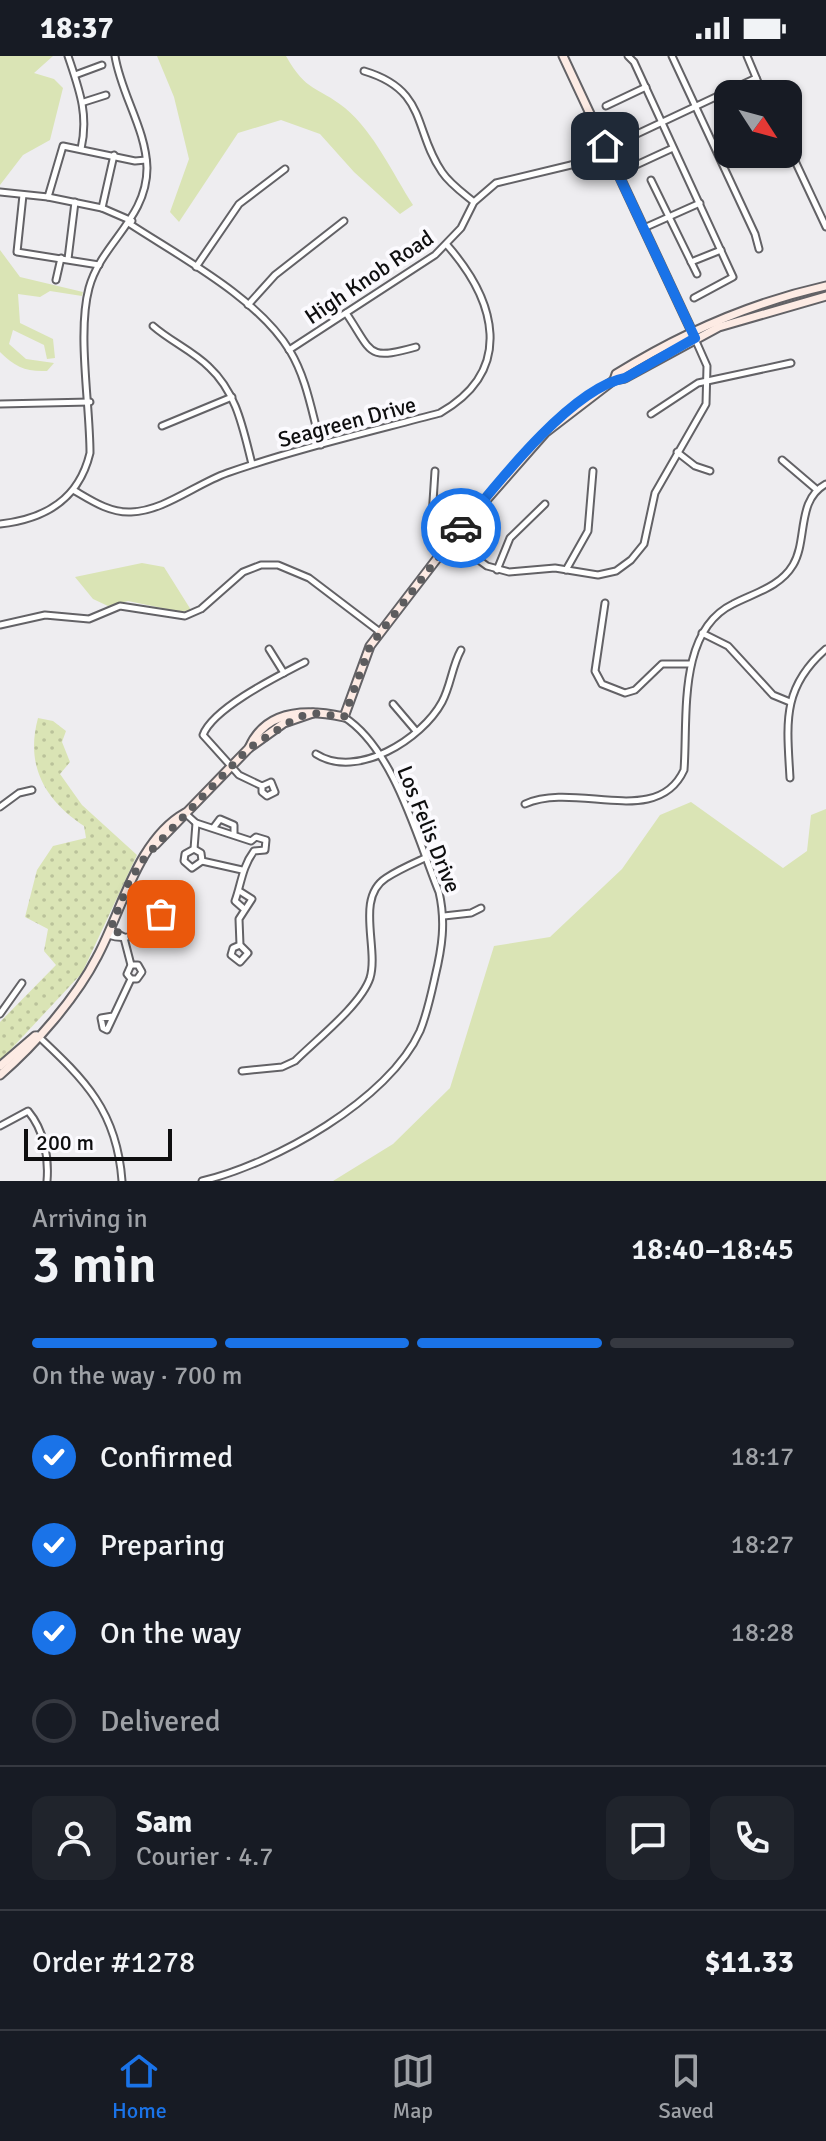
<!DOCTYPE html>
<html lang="en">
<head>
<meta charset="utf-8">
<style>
	:root { --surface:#171b24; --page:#20242c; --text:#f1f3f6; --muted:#9ea1a6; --line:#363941; --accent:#1a73e8 }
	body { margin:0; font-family:Signika,sans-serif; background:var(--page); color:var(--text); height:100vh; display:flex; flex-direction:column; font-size:30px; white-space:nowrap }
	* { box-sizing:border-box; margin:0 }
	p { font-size:26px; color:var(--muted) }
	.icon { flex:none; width:44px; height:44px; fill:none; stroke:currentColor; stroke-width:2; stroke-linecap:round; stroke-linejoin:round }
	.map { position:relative; height:1125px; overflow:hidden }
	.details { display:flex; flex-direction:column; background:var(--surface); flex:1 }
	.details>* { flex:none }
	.needle { width:52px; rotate:126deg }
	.buttons { position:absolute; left:714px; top:24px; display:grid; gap:16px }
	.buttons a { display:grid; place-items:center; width:88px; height:88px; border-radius:16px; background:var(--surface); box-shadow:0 2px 6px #0004; font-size:40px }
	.scale { position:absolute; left:24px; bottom:20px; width:148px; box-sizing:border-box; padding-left:8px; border:4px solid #0e0e0f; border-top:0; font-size:22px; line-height:28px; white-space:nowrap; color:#0e0e0f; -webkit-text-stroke:6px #fbfafe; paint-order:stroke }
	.pin { position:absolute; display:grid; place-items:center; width:68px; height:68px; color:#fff; margin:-34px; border-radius:16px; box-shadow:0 4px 12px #0006 }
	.courier { position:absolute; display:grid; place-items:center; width:80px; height:80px; margin:-40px; border:6px solid #1a73e8; border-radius:50%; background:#fff; color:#222; box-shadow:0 2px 10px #0007 }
	.headline em { font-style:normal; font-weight:600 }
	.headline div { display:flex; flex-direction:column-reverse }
	.headline { display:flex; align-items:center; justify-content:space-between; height:136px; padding:0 32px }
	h1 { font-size:52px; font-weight:600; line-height:60px }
	.bar { display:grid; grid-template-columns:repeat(4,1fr); gap:12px 8px; align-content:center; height:96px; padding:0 32px }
	.bar i { height:10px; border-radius:6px; background:var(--line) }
	.bar .current { background:var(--accent) }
	.bar p { grid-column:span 4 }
	.line { display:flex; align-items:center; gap:20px; padding:0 32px; border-top:2px solid var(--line) }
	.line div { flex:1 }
	.round { display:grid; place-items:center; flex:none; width:84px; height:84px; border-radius:16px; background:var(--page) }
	ol { padding:0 32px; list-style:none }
	li { display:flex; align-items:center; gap:24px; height:88px }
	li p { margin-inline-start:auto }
	li .icon { padding:8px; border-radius:50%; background:var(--accent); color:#fff; stroke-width:4 }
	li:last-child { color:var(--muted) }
	li i { width:44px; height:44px; border:4px solid var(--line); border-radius:50% }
	.status { display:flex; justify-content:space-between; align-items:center; height:56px; padding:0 40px; background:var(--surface); direction:ltr }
	.status svg { height:22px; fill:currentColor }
	.menu { display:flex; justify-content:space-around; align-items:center; height:112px; border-top:2px solid var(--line); background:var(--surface); font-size:22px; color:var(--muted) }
	.menu a { display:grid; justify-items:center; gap:4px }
	.menu .current { color:var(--accent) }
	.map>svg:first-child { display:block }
	.green { fill:#dae4b5 }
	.park { fill:url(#park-dots) }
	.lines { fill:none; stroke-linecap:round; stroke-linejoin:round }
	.minor-casing { stroke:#636266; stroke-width:9 }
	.secondary-casing { stroke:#636266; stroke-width:11 }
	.minor { stroke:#fff; stroke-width:5 }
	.secondary { stroke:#fdebe4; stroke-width:7 }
	.done { stroke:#5c5c5e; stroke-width:8; stroke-dasharray:0 14.4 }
	.route { stroke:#1a73e8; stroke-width:10 }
	.labels { text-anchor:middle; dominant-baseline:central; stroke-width:8; stroke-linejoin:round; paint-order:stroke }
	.street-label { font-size:22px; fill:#0e0e0f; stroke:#fbfafe }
</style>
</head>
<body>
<div class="status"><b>18:37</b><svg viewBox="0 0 49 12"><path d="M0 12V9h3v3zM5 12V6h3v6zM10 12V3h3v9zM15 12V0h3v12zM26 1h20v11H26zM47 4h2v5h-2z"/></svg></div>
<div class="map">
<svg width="826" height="1125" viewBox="0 0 826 1125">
	<defs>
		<pattern id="park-dots" width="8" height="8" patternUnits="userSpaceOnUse" patternTransform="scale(2)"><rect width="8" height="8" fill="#dae4b5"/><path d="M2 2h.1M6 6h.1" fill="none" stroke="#bac29a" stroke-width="1.8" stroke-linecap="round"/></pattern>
	</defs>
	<rect width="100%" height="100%" fill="#eeedf0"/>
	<g class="green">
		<path d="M0 0H53L34 17 54 23 63 32 50 84 23 99 0 129Z"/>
		<path d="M157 0H286C307 37 316 29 345 52 374 76 393 118 413 149L400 158 354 116 320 78 281 64 238 77 179 166 170 156 189 103 174 41Z"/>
		<path d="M0 194 20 221 83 236 82 240 50 235 40 241 18 238 20 267 53 283 55 302 47 303 44 289 13 274 9 288 26 303 54 307 47 315C26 316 15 311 0 296Z"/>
		<path d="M142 507 164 511 191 554 181 556 128 545 108 550 93 543 75 521Z"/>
		<path d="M691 746 783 812 807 795 811 759 826 753V1125H333L393 1088 450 1032 494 890 550 881 622 813 660 759Z"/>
	</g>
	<path class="park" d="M38 662 53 665 66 675 62 686 70 706 60 718 82 749 137 799 82 917 0 1005V966L56 909 44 895 48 873 25 861 37 814 53 790 86 782 84 770C45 744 25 710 38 662Z"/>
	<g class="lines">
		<g class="minor-casing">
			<g id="minor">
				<path d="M68 0C79 33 89 58 81 93"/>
				<path d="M628 0 634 6 733 221 694 242"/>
				<path d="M672 0 755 178 759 193"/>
				<path d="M747 0 763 38"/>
				<path d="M364 15C428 34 413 74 442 116 450 128 463 137 474 146"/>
				<path d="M75 19 102 9"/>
				<path d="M84 46 106 39"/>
				<path d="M606 50 646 31"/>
				<path d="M788 90 826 171"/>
				<path d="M634 110 673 92"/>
				<path d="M651 124 697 218"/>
				<path d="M0 136 48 141 63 90 135 105 146 104"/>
				<path d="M23 139 17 196 99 209"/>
				<path d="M48 141 102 152 132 165"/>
				<path d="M102 152 114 99"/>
				<path d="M130 168C182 202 258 242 290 295 307 323 312 358 321 389"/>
				<path d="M644 172 700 147"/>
				<path d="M68 203 75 146"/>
				<path d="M691 206 721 194"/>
				<path d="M196 211 239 148 285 113"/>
				<path d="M56 224 61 202"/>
				<path d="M248 249 275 219 344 165"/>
				<path d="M346 257C373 297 366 305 416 291"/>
				<path d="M153 270C170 285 193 295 209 311 237 337 243 373 252 408"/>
				<path d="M289 294 435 199 461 172 474 146 496 127 571 109 756 22"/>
				<path d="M0 348 90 346"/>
				<path d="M651 358 698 327 791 307"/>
				<path d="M162 370 232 341"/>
				<path d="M677 396 695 410 710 415"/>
				<path d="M782 404 816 433"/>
				<path d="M435 415 432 461 443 478 487 510 509 516 555 512 598 519 616 515 631 504 644 488 655 437 706 348 707 310 695 283"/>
				<path d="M75 435C92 445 110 457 131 456 164 455 196 428 227 417 296 393 369 376 440 357 515 314 496 245 447 189"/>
				<path d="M0 468C46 463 79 443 90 397 90 348 77 277 89 232 101 187 147 163 147 112 146 73 121 38 115 0"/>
				<path d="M497 514 510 482 545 448"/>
				<path d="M566 514 588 475 593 415"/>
				<path d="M605 547 595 615 602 628 625 637 635 634 662 608H691"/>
				<path d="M0 569 45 559 89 563 120 550 185 560 201 553 243 516 261 509H278L309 522 380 576"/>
				<path d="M702 577 728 590 773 639 790 646"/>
				<path d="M269 593 284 617"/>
				<path d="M393 648 416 675"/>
				<path d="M316 698C357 724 422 683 442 646 451 629 452 610 461 594"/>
				<path d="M790 722C787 668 781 632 826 593"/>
				<path d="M262 730V736L267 740 275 736 271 726 262 730 239 719 203 679C213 652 278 620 305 606"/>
				<path d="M525 748C576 725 657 773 684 714 688 662 677 575 733 548 754 537 780 531 793 509 808 484 796 444 826 428"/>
				<path d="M0 751 19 737 32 734"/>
				<path d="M186 758 196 767 251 785 256 781 266 784 265 794 254 795C242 811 241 829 235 845L243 852"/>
				<path d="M196 767 194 793 185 798 184 805 192 812 202 805"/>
				<path d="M214 771 220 763 234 769V777"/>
				<path d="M194 793 201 797 202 805 242 814"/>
				<path d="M444 860 471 857 481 852"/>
				<path d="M110 874 124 881"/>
				<path d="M108 879C127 885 135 879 152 871 159 868 165 869 172 866L179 868 181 874 178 880 169 879C164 871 169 862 158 858L151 861 152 871"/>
				<path d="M240 889 233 892 231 899 240 906 248 897 240 889 239 863 252 843 241 836"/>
				<path d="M131 909H138L142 916 137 923H131"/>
				<path d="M0 958 22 927"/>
				<path d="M113 960 101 962 103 972 107 974 131 923 127 918 131 909 124 882"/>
				<path d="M37 979C85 1024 117 1055 122 1125"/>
				<path d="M242 1015 282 1011 295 1005C316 984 361 949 370 922 379 892 355 842 386 822 398 814 412 808 425 802"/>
				<path d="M0 1070 28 1055C44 1074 49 1101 47 1125"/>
				<path d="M202 1125C274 1108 389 1044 420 975 427 958 431 939 435 921 442 892 446 866 439 836 417 782 394 693 344 661"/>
			</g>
		</g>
		<g class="secondary-casing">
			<g id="secondary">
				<path d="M563 0 695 282"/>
				<path d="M614 324 625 322 719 271 826 240"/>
				<path d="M249 692C266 653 308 653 344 661L370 590 452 483 545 377 614 324 616 318C682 277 750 247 826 230"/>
				<path d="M155 789 249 692 284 667 313 657"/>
				<path d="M0 1010 35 980"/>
				<path d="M0 1019C35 989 76 942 97 901 122 855 137 784 185 757"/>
			</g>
		</g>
		<use href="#minor" class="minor"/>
		<use href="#secondary" class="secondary"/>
	</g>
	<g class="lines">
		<path class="done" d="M161 858 153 859 152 871 133 881 110 874 129 826 145 801 249 692 296 662 313 657 344 661 370 590 461 472"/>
		<path class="route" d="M461 472C495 430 571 332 625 322L695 282 605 90"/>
	</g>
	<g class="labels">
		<g class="street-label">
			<text transform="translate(369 221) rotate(-34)">High Knob Road</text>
			<text transform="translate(347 366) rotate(-15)">Seagreen Drive</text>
			<text transform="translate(429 773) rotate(68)">Los Felis Drive</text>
		</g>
	</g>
</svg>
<div class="buttons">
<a><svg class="needle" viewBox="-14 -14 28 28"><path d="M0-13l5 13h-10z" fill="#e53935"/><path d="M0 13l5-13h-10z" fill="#9ea1a6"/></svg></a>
</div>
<div class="scale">200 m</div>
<div class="pin" style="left:161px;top:858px;background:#ea580c"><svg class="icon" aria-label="bag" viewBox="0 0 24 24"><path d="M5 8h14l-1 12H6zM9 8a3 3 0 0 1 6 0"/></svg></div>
<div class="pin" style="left:605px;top:90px;background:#1f2937"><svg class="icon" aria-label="home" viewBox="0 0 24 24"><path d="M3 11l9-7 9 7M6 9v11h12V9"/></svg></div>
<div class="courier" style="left:461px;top:472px"><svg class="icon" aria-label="car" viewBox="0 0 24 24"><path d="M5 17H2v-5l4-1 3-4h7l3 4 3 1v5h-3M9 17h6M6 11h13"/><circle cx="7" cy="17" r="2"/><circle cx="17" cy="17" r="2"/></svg></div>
</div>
<section class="details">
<div class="headline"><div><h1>3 min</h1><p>Arriving in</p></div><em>18:40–18:45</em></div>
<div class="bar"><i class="current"></i><i class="current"></i><i class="current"></i><i></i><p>On the way · 700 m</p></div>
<ol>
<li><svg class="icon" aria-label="check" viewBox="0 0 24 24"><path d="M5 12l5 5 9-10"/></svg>Confirmed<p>18:17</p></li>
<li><svg class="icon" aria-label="check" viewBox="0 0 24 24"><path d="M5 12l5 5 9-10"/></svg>Preparing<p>18:27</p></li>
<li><svg class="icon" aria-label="check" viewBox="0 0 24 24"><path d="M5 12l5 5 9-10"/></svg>On the way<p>18:28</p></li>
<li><i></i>Delivered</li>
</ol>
<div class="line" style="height:144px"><a class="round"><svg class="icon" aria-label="person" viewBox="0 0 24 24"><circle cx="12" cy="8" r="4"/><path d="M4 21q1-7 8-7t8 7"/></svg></a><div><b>Sam</b><p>Courier · 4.7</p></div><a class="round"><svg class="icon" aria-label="chat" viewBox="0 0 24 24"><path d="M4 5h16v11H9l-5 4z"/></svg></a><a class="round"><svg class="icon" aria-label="phone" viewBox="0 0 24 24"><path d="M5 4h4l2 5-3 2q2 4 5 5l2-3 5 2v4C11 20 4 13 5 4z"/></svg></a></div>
<div class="line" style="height:104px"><div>Order #1278</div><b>$11.33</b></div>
</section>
<nav class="menu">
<a class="current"><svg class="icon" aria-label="home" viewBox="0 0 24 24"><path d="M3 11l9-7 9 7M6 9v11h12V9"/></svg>Home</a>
<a><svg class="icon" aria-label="map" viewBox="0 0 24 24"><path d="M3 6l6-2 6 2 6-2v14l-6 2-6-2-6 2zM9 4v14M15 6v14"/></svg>Map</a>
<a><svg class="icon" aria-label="saved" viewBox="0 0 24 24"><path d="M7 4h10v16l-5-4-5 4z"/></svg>Saved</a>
</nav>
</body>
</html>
